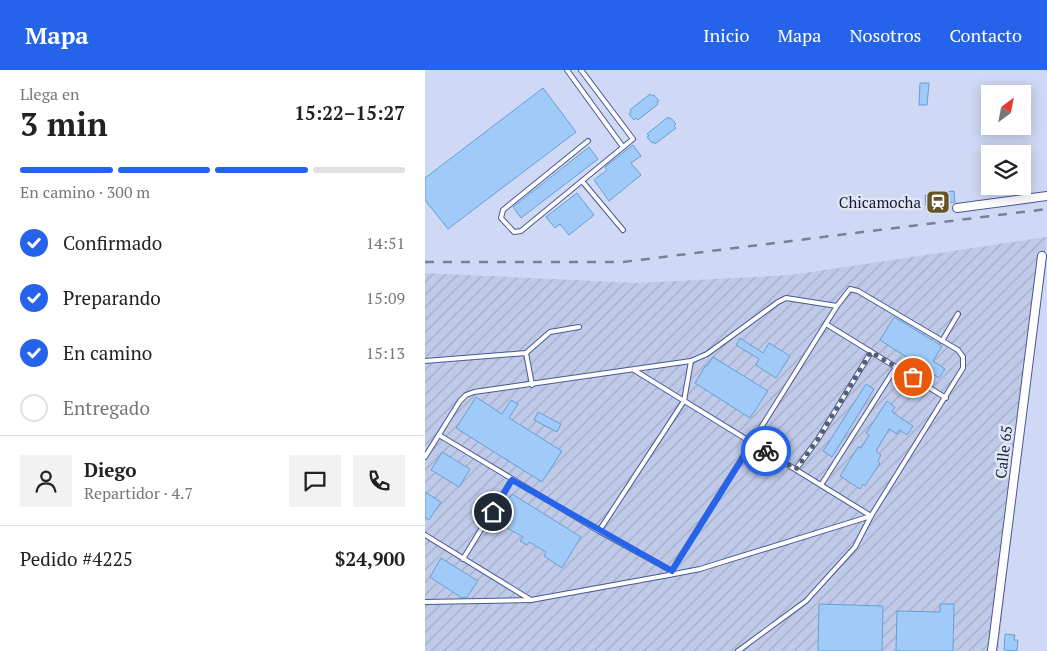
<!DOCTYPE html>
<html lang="es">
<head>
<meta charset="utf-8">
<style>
	:root { --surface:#fff; --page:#f2f2f2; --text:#222; --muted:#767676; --line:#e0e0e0; --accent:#2563eb }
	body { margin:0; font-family:"PT Serif",serif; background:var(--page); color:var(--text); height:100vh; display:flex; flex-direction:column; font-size:19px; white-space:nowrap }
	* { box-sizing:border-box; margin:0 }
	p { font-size:16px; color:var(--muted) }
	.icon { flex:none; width:28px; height:28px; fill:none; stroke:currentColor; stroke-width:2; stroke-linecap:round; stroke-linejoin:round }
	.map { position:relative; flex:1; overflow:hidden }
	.sheet { display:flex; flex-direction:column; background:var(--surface); width:425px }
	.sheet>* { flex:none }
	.needle { width:32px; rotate:32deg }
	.tools { position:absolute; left:556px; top:15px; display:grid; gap:10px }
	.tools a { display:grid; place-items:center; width:50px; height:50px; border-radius:0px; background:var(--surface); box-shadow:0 2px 12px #0003; font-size:25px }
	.pin { position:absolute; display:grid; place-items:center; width:42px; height:42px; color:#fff; margin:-21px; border:2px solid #fff; border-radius:50%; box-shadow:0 1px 5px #0007 }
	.courier { position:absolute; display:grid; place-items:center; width:50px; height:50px; margin:-25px; border:4px solid #2563eb; border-radius:50%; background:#fff; color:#222; box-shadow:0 1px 6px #0007 }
	.headline em { font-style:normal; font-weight:800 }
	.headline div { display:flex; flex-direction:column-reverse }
	.headline { display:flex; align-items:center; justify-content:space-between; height:85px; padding:0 20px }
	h1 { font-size:32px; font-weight:800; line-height:38px }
	.bar { display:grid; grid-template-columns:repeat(4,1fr); gap:8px 5px; align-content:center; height:60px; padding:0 20px }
	.bar i { height:6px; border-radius:4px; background:var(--line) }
	.bar .active { background:var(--accent) }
	.bar p { grid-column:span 4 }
	.line { display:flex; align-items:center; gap:12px; padding:0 20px; border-top:1px solid var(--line) }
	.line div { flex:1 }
	.round { display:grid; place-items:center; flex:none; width:52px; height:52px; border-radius:0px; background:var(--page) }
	ol { padding:0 20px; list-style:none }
	li { display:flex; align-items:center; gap:15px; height:55px }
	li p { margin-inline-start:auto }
	li .icon { padding:5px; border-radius:50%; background:var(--accent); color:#fff; stroke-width:4 }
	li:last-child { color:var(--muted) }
	li i { width:28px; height:28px; border:2px solid var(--line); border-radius:50% }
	header { display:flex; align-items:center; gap:30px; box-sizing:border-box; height:70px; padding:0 25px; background:var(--accent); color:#fff }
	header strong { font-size:24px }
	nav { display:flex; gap:28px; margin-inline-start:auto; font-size:18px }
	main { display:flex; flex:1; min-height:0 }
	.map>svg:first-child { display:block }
	.industrial { fill:url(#industrial-furrows) }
	.building { fill:#a0caf7; stroke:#679ed7 }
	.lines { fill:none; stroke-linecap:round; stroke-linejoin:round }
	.service-casing { stroke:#485997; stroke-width:6 }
	.minor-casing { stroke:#485997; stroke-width:10 }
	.service { stroke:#fff; stroke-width:4 }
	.minor { stroke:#fff; stroke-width:8 }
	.rail { stroke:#777f9a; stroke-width:2.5; stroke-dasharray:9 9; stroke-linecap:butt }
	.done { stroke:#555d77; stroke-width:5; stroke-dasharray:0 9 }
	.route { stroke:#2563eb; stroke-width:6 }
	.labels { text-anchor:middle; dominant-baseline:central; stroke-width:5; stroke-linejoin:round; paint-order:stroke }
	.poi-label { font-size:15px; fill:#131a33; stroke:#e1e6f5; text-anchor:end }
	.street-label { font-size:15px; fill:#131a33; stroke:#e1e6f5 }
</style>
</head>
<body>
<header>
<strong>Mapa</strong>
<nav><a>Inicio</a><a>Mapa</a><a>Nosotros</a><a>Contacto</a></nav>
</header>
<main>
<section class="sheet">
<div class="headline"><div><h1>3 min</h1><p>Llega en</p></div><em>15:22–15:27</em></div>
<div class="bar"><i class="active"></i><i class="active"></i><i class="active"></i><i></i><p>En camino · 300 m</p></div>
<ol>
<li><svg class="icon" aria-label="check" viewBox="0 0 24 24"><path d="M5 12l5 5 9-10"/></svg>Confirmado<p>14:51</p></li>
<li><svg class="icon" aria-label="check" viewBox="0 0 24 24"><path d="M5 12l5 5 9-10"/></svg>Preparando<p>15:09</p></li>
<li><svg class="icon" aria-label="check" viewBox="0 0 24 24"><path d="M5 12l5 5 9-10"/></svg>En camino<p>15:13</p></li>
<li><i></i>Entregado</li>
</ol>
<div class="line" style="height:90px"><a class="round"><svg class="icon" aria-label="person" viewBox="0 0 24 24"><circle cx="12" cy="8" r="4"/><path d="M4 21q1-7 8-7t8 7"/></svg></a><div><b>Diego</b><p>Repartidor · 4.7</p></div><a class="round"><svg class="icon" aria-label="chat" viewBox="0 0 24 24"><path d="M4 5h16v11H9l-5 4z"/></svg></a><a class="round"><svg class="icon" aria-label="phone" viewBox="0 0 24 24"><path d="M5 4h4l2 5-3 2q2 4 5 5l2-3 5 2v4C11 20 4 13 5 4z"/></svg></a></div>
<div class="line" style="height:65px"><div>Pedido #4225</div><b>$24,900</b></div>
</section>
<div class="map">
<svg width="622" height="581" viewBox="0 0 622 581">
	<defs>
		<pattern id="industrial-furrows" width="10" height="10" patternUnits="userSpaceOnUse" patternTransform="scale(1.25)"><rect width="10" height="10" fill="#bfcae8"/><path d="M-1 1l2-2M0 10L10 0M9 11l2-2" fill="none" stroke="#a3adc7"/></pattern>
	</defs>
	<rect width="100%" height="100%" fill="#cfd9f5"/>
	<path class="industrial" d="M622 167 573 581H0V203L212 213 366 205Z"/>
	<g class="building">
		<path d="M495 13H504L502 35H494Z"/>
		<path d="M118 18 151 62 23 159 0 130V108Z"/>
		<path d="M225 24 227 26 229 25 234 31 232 32 233 34 213 50 211 48 209 50 204 44 206 42 205 40Z"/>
		<path d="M243 47 244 49 246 48 251 54 249 56 251 58 230 74 229 72 227 73 222 67 224 66 222 64Z"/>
		<path d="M208 75 216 86 206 93 216 105 184 131 169 110 182 100 180 97Z"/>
		<path d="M164 77 173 89 96 148 88 137Z"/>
		<path d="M529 121 530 132 501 136 500 125Z"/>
		<path d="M152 123 169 145 144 165 135 154 130 158 121 147Z"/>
		<path d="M469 247 517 276 508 291 520 299 514 308 455 270Z"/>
		<path d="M315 268 338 283 344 273 365 286 351 308 331 295 334 289 311 275Z"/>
		<path d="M288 287 343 321 325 348 270 313 281 295 282 296Z"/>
		<path d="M441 314 449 319 407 387 398 381Z"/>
		<path d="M51 327 77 344 86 330 93 334 84 348 137 381 117 412 31 358Z"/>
		<path d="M462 331 470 337 467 342 488 356 482 365 474 360 472 364 464 359 451 381 456 385 453 391 455 393 440 416 438 414 435 419 415 406 433 377 436 378 444 365 441 363Z"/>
		<path d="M113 342 136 354 132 362 109 350Z"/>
		<path d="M17 382 45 399 34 417 6 400Z"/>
		<path d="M0 422 16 432 4 450 0 447Z"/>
		<path d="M87 424 156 467 137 498 119 486 121 482 104 472 102 475 95 471 98 467 70 451Z"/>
		<path d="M16 488 53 511 42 527 37 528 5 507Z"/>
		<path d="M394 534 458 536 457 581H393Z"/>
		<path d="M515 534H529L528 581H471L472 541 515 542Z"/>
		<path d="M580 564 590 565 589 570H593L592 581 579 580Z"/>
	</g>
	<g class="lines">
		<g class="service-casing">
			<g id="service">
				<path d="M142 0 198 77"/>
				<path d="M156 0 208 69 96 161 89 162 76 148 78 140 163 71"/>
				<path d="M157 111 198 160"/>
				<path d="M401 254 521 328"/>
				<path d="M517 271 533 244"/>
				<path d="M101 283 107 315"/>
				<path d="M0 291 101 283 125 262 154 257"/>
				<path d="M209 300 446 446"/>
				<path d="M14 365 174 461 247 501"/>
				<path d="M0 387 35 331 41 325 49 322 266 291 282 284 353 232 361 228 412 236"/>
				<path d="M371 399 393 369 446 282"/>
				<path d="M396 415 471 297"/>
				<path d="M174 461 259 331 266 291"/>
				<path d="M0 465 106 530"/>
				<path d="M38 489 87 409"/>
				<path d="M244 505 412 236 425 219 433 221 533 280 538 287V298L446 446 430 477 381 531 313 581"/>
				<path d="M0 532 106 530 244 505 275 499 446 446"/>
			</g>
		</g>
		<g class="minor-casing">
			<g id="minor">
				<path d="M532 138 622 126"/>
				<path d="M567 581 617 186"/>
			</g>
		</g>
		<use href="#service" class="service"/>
		<use href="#minor" class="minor"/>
		<path class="rail" d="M0 192H198L622 139"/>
	</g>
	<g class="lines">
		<path class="done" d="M341 381 371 399 393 369 446 282 488 307"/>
		<path class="route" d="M68 442 87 410 247 501 327 373 341 381"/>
	</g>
	<defs>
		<g id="station-square" transform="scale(1.25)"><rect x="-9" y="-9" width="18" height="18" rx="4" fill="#655421" stroke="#e1e6f5"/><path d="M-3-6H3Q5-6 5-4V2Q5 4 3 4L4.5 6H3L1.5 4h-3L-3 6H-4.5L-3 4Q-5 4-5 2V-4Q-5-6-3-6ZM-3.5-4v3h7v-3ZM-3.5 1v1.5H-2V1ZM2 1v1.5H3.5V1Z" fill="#fff"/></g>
	</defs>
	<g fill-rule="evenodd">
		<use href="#station-square" x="513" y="132"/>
	</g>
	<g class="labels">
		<g class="poi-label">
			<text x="496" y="132">Chicamocha</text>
		</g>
		<g class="street-label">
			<text transform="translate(578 382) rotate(-83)">Calle 65</text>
		</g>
	</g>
</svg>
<div class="tools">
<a><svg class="needle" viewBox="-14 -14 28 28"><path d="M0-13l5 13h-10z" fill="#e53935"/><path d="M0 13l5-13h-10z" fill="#767676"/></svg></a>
<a><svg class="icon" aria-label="layers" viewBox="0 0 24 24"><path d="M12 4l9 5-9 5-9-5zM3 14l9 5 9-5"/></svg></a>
</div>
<div class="pin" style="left:488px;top:307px;background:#ea580c"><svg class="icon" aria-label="bag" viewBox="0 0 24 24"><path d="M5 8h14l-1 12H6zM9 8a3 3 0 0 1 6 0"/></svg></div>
<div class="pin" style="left:68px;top:442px;background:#1f2937"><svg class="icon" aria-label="home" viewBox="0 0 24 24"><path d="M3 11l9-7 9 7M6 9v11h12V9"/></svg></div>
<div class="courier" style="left:341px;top:381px"><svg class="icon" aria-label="bike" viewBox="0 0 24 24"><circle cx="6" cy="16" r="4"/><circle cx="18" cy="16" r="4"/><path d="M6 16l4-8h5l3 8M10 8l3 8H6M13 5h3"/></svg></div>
</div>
</main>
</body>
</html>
